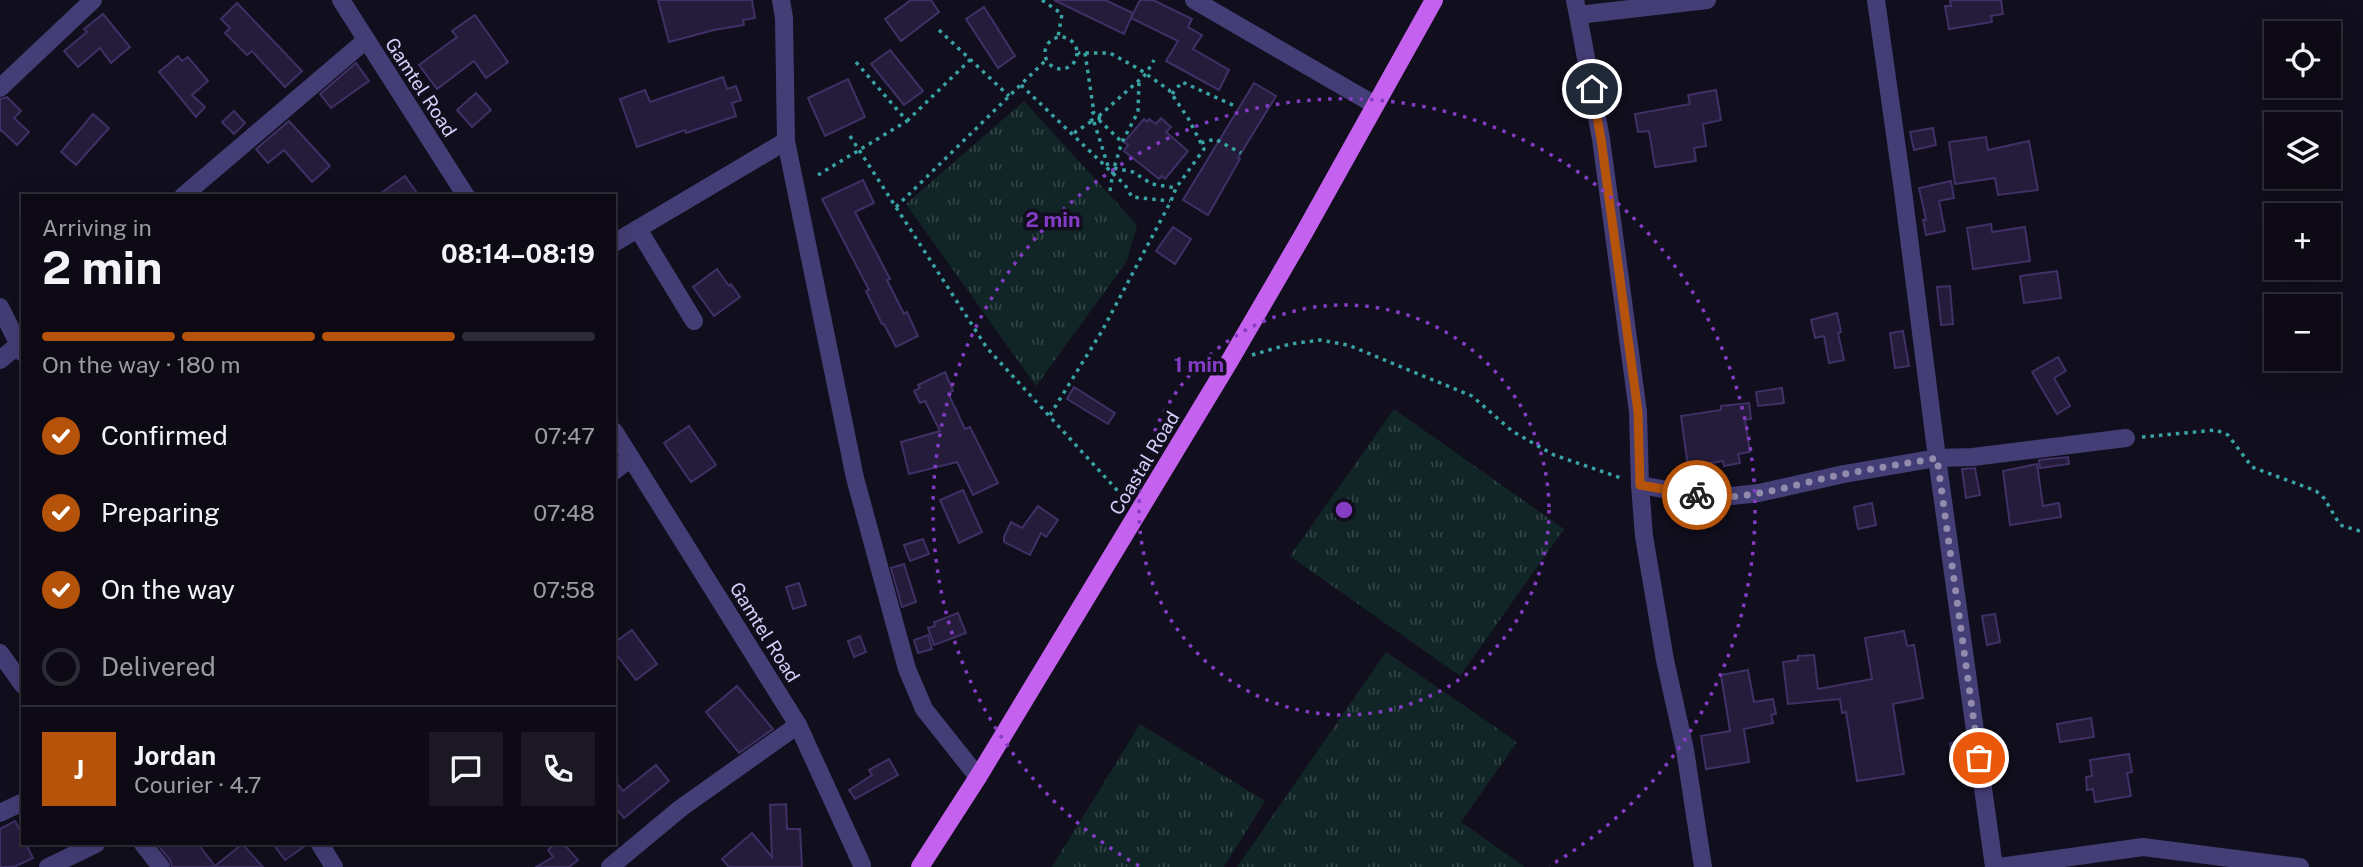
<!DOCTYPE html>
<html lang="en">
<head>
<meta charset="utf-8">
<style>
	:root { --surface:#0d0a16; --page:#1b1823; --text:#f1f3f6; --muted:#9a9aa1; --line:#2d2b35; --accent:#b45309 }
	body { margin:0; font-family:"Public Sans",sans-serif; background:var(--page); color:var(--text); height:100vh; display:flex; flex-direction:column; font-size:26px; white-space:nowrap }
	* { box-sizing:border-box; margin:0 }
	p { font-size:23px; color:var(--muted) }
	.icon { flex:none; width:38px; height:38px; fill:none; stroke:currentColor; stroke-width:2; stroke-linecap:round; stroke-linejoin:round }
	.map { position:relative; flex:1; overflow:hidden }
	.details { position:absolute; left:21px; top:194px; width:595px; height:651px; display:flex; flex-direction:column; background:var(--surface); border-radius:0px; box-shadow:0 7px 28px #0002,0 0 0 2px var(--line) }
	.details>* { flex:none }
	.tools { position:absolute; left:2264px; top:21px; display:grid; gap:14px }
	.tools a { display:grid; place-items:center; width:77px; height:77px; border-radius:0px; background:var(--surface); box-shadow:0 7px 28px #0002,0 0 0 2px var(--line); font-size:35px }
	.pin { position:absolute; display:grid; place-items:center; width:60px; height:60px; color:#fff; margin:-30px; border:4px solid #fff; border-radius:50%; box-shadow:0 2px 7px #0007 }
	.courier { position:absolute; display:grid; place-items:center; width:70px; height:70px; margin:-35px; border:5px solid #b45309; border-radius:50%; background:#fff; color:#222; box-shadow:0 2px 9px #0007 }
	.summary em { font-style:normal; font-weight:700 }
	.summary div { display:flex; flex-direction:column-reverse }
	.summary { display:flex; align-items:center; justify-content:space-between; height:119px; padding:0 21px }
	h1 { font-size:46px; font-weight:700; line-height:52px }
	.bar { display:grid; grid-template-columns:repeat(4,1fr); gap:10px 7px; align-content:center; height:84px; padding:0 21px }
	.bar i { height:9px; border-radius:5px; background:var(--line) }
	.bar .current { background:var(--accent) }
	.bar p { grid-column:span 4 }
	.line { display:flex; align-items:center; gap:18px; padding:0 21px; border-top:2px solid var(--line) }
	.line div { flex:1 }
	.round { display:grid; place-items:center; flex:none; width:74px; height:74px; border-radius:0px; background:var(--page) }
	ol { padding:0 21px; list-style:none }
	li { display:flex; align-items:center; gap:21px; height:77px }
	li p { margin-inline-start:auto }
	li .icon { padding:7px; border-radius:50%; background:var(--accent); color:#fff; stroke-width:4 }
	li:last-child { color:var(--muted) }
	li i { width:38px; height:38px; border:4px solid var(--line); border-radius:50% }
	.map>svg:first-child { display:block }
	.grass { fill:url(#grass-tufts) }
	.building { fill:#251c3c; stroke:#3f3065; stroke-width:2 }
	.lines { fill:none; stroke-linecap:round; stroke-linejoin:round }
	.path { stroke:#39a2a3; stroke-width:3.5; stroke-dasharray:3.5 5; stroke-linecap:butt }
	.minor { stroke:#443e77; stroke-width:18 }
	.tertiary { stroke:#443e77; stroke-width:18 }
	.primary { stroke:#c461ee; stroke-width:18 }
	.done { stroke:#928bad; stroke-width:7; stroke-dasharray:0 12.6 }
	.route { stroke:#b45309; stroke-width:9 }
	.ring { fill:none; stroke:#843cc5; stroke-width:3.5; stroke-dasharray:3.5 7 }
	.labels { text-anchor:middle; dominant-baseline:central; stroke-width:7; stroke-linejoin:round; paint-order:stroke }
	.street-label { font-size:19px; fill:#d7cefa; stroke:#110e1d }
	.centre { fill:#843cc5; stroke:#110e1d; stroke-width:3.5 }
	.ring-label { font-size:21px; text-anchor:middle; font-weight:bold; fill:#843cc5; stroke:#110e1d; stroke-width:7; stroke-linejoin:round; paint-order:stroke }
</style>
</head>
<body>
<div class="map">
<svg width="2363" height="867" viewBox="0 0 2363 867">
	<defs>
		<pattern id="grass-tufts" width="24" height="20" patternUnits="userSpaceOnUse" patternTransform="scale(1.75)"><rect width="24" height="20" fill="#112526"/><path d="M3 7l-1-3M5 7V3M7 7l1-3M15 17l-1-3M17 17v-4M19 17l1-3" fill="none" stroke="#334346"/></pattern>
	</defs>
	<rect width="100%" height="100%" fill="#110e1d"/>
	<g class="grass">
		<path d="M1024 101 1137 225 1127 261 1036 386 906 204Z"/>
		<path d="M1394 409 1564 529 1460 676 1290 556Z"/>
		<path d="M1386 652 1517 742 1461 822 1525 867H1237Z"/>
		<path d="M1140 724 1265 801 1224 867H1052Z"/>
	</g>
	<g class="building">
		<path d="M658 0H752L755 18 743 20 744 25 714 30 669 42Z"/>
		<path d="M911 0H931L939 12 901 41 885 19Z"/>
		<path d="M1054 0H1105L1133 13 1124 34Z"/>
		<path d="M1140 0H1153L1192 19 1188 27 1202 35 1193 49 1229 70 1219 90 1166 61 1178 41 1131 18Z"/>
		<path d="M1950 0H2001L2003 14 1991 16 1992 22 1949 29 1945 6H1951Z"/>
		<path d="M237 3 302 71 285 87 252 51 247 55 225 33 230 28 221 19Z"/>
		<path d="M984 7 1015 56 998 68 966 19Z"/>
		<path d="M103 14 130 47 111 63 100 48 78 67 64 51 87 32 84 29Z"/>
		<path d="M475 15 508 62 486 78 474 61 437 89 419 65 457 37 452 31Z"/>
		<path d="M890 50 923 91 904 105 871 64Z"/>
		<path d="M178 56 182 61 188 57 208 81 192 95 205 107 196 117 159 72Z"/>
		<path d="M356 63 369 81 331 108 320 94Z"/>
		<path d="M723 77 727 89 736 86 741 100 732 103 736 116 686 133 685 130 637 147 620 99 645 90 650 102Z"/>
		<path d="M848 79 865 117 825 136 808 98Z"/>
		<path d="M1254 83 1276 96 1238 158 1240 159 1208 215 1183 200Z"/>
		<path d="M1716 90 1721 120 1703 124 1706 146 1694 148 1696 161 1655 167 1649 131 1638 132 1635 114 1690 104 1688 95Z"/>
		<path d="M476 93 491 110 472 127 457 110Z"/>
		<path d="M7 97 21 111 14 118 29 132 17 145 1 130 0 131V99Z"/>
		<path d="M234 111 245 123 234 134 222 122Z"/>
		<path d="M93 114 109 128 76 165 61 152Z"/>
		<path d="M1161 118 1171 127 1166 132 1188 151 1165 179 1162 176 1159 179 1124 151 1128 145 1124 142 1144 119 1147 122 1149 119 1156 124Z"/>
		<path d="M289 121 330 166 312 182 284 150 268 163 256 149Z"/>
		<path d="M1933 128 1936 145 1914 150 1910 132Z"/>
		<path d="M1986 137 1988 150 2029 141 2038 190 1998 195 1995 178 1955 184 1949 142Z"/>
		<path d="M405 176 419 196H377Z"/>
		<path d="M863 180 874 203 855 212 890 279 887 280 904 314 907 312 918 336 896 347 884 324H882L866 291 869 290 822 199Z"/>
		<path d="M1951 181 1954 198 1939 201 1945 231 1926 235 1923 220H1926L1919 188Z"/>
		<path d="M1991 224 1992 232 2025 227 2030 261 1973 269 1967 228Z"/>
		<path d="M1173 227 1191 239 1175 264 1156 251Z"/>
		<path d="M717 269 729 286 731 284 740 297 714 316 693 287Z"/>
		<path d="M2057 271 2061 298 2024 303 2020 276Z"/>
		<path d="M1950 286 1953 324 1941 325 1937 287Z"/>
		<path d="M1837 313 1841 332 1838 333 1844 360 1829 363 1824 336 1815 338 1811 320Z"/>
		<path d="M1903 331 1909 366 1895 368 1890 333Z"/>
		<path d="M2058 357 2066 371 2054 378 2070 406 2057 414 2032 372Z"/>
		<path d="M945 372 953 391 948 393 965 429 970 427 998 483 973 495 957 462 909 474 901 442 940 431 925 401 920 403 914 391 920 388 918 385Z"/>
		<path d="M1074 387 1115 413 1108 424 1067 399Z"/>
		<path d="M1782 388 1784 403 1758 406 1756 392Z"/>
		<path d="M1749 403 1751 419 1745 420 1750 452 1738 454 1740 463 1724 466 1723 461 1688 467 1681 416 1721 410V406Z"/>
		<path d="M689 426 716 465 691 482 664 443Z"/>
		<path d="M2068 457 2069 464 2040 468 2039 460Z"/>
		<path d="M2037 464 2043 506 2059 503 2061 517 2010 525 2003 471Z"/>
		<path d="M1975 468 1980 495 1966 498 1962 469Z"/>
		<path d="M963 490 982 532 959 543 940 500Z"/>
		<path d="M1872 503 1876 525 1858 529 1854 507Z"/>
		<path d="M1038 506 1058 520 1046 537 1041 533 1030 555 1004 542V537L1011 522 1022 528Z"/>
		<path d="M923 539 929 554 910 561 904 545Z"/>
		<path d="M904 564 916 602 902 607 891 568Z"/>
		<path d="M799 583 806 605 793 609 786 587Z"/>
		<path d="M958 613 966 633 934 645 928 628 935 626 934 622Z"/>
		<path d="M1995 614 2000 642 1987 645 1982 616Z"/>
		<path d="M632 630 657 664 636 680 614 651V643Z"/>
		<path d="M1904 631 1907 646 1914 645 1923 698 1893 704 1904 774 1857 781 1846 712 1842 713 1840 699 1788 704 1783 662 1798 660V656L1814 655 1818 689 1872 679 1865 638Z"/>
		<path d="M928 635 932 649 918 653 914 640Z"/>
		<path d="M860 636 866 652 854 657 848 641Z"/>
		<path d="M1748 670 1754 702 1773 699 1776 714 1771 715 1773 723 1744 729 1749 762 1706 769 1701 736 1730 731 1721 675Z"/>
		<path d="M737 686 773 729 739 753 706 712Z"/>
		<path d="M2091 718 2094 737 2060 742 2057 724Z"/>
		<path d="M1965 741 1969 772 1954 774 1950 743Z"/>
		<path d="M2129 754 2132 772 2127 773 2131 796 2095 802 2093 789 2087 790 2086 777 2092 776 2090 760Z"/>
		<path d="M889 759 898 775 855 799 849 790 872 775 869 770Z"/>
		<path d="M656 765 669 781 624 818 614 806V779L623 791Z"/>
		<path d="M786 804 787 829H800L802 867H729L722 859 752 833 772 857 770 805Z"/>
		<path d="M15 821 23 836V844H26L33 858 14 867H0V829Z"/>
		<path d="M157 844H198L215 866 242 844 263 867H172L170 860Z"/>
		<path d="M273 844H308L285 860Z"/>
		<path d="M555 844H564L578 860 569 867H536L553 857 548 850Z"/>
	</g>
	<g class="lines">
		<g class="path">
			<path d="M1042 0 1062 14 1058 37"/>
			<path d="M939 30 1009 96"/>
			<circle cx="1061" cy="53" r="16"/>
			<path d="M1085 53 1094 113"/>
			<path d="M1021 85 1125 185 1132 197 1170 201"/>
			<path d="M1172 94 1182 82 1235 106"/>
			<circle cx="1095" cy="117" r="4.5"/>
			<path d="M1099 116 1146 74 1154 60"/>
			<path d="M1099 120 1122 142"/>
			<path d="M907 121 971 59"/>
			<path d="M1094 122 1108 166"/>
			<path d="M1074 133 1092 121"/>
			<path d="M850 136 987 348 1127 501"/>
			<path d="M1201 143 1215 139 1241 153"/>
			<path d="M1114 168 1133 172 1152 184 1176 188"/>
			<path d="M818 175 907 121 855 61"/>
			<path d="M1110 191 1113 171 1122 142 1138 112 1139 81"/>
			<path d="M896 207 1046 60"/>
			<path d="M1252 355 1290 344 1320 340 1348 345 1472 396 1512 431 1554 455 1624 479"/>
			<path d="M1050 415 1102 331 1171 201 1176 188 1204 149 1188 118 1169 90 1139 69 1110 53H1078"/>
			<path d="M2142 437 2216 430 2228 435 2252 467 2316 491 2324 498 2340 525 2363 532"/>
		</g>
		<g class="minor">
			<path d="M781 0 784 18 786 141 855 478 907 669 924 709 978 777"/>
			<path d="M1194 0 1375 105"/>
			<path d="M1575 0 1578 15 1707 0"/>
			<path d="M1876 0 1903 191 1937 458 1994 867"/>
			<path d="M1578 15 1601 139 1638 412 1640 485 1644 536 1665 660 1685 750 1703 867"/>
			<path d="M0 88 93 0"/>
			<path d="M183 196 366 40"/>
			<path d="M638 229 694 321"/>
			<path d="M614 243 786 141"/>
			<path d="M0 307 23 353"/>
			<path d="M0 360 23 341"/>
			<path d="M614 471 631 458"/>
			<path d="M1640 485 1713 498 1759 493 1844 474 1937 458 1973 457 2126 438"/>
			<path d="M0 653 23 685"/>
			<path d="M0 813 23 802"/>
			<path d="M143 844 161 867"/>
			<path d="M320 844 334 867"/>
			<path d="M48 867 96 844"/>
			<path d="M610 867 681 808 798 725"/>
			<path d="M1999 867 2143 847 2300 867"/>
		</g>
		<g class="tertiary">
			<path d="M341 0 466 196"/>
			<path d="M614 431 798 725 862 865"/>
		</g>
		<path class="primary" d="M920 867 978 777 1229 362 1304 233 1434 0"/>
	</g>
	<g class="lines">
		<path class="done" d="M1697 495C1741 503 1791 485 1835 476 1869 469 1903 464 1937 458L1979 758"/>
		<path class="route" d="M1592 89 1601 139 1638 412 1640 485 1697 495"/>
	</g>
	<g class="ring">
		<circle cx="1344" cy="510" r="205"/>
		<path d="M1139 866A411 411 0 1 1 1549 866"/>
	</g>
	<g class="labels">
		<g class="street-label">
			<text transform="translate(421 87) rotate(57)">Gamtel Road</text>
			<text transform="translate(1144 463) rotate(-59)">Coastal Road</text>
			<text transform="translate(765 632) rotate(58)">Gamtel Road</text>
		</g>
	</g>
	<circle cx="1344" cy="510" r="10" class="centre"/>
	<g class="ring-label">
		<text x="1053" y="227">2 min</text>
		<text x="1199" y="372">1 min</text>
	</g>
</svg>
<div class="tools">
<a><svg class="icon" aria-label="locate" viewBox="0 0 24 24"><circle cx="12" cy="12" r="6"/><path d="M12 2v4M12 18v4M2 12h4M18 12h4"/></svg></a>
<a><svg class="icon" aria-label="layers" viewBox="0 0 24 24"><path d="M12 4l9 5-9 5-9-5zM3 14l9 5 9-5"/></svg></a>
<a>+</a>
<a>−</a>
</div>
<div class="pin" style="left:1979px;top:758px;background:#ea580c"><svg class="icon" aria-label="bag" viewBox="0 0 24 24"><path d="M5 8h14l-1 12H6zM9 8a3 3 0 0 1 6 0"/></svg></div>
<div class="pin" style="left:1592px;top:89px;background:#1f2937"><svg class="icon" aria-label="home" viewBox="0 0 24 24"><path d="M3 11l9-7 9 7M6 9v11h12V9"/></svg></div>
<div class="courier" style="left:1697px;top:495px"><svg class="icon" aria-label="bike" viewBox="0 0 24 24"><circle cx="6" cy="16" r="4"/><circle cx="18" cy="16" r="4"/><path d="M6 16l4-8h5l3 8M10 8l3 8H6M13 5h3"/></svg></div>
<section class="details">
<div class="summary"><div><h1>2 min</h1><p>Arriving in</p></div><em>08:14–08:19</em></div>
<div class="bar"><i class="current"></i><i class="current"></i><i class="current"></i><i></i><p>On the way · 180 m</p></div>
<ol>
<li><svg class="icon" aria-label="check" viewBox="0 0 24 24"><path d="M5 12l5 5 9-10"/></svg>Confirmed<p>07:47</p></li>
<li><svg class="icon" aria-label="check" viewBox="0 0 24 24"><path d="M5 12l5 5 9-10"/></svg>Preparing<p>07:48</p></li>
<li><svg class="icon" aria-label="check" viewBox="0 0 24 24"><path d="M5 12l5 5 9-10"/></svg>On the way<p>07:58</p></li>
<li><i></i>Delivered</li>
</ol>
<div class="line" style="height:126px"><b class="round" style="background:var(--accent);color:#fff">J</b><div><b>Jordan</b><p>Courier · 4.7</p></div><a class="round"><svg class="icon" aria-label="chat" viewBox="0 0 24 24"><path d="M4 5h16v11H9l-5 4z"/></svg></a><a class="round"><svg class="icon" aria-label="phone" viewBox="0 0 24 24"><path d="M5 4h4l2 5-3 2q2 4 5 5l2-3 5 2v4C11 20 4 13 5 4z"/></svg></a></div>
</section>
</div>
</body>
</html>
